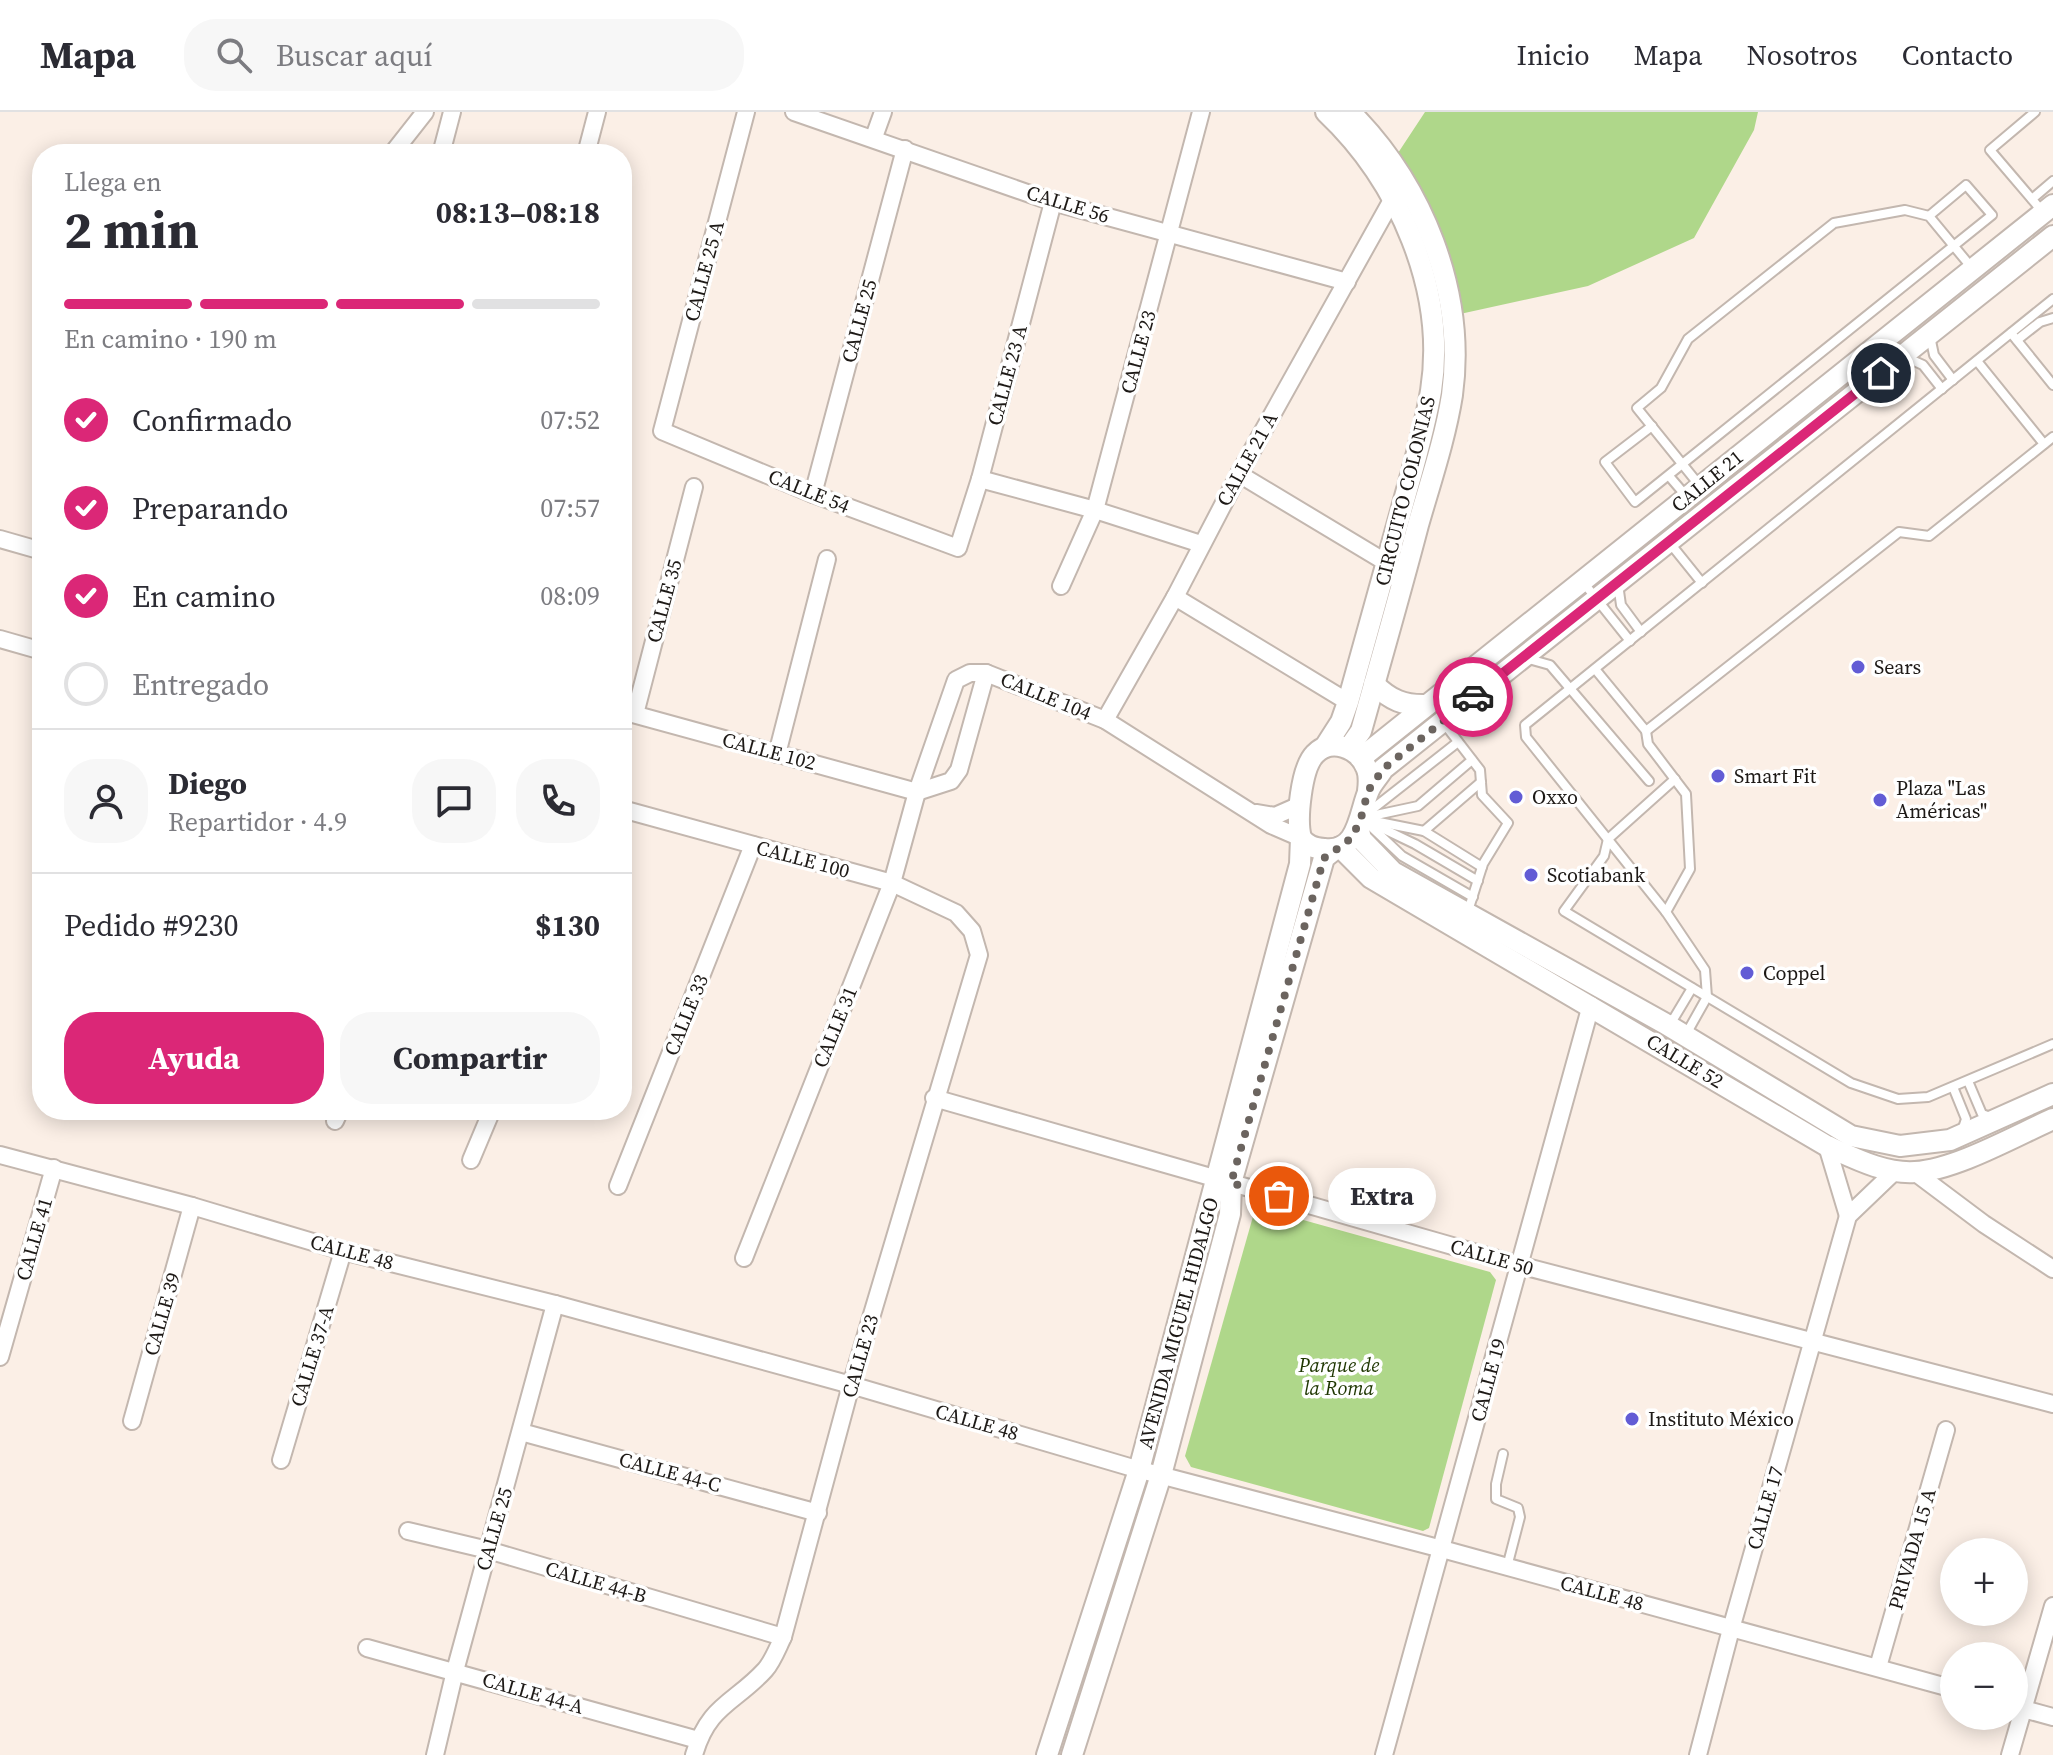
<!DOCTYPE html>
<html lang="es">
<head>
<meta charset="utf-8">
<style>
	:root { --surface:#fff; --page:#f7f7f7; --text:#2b2b33; --muted:#7c7c81; --line:#e1e1e2; --accent:#db2777 }
	body { margin:0; font-family:"Source Serif 4",serif; background:var(--page); color:var(--text); height:100vh; display:flex; flex-direction:column; font-size:30px; white-space:nowrap }
	* { box-sizing:border-box; margin:0 }
	p { font-size:26px; color:var(--muted) }
	.icon { flex:none; width:44px; height:44px; fill:none; stroke:currentColor; stroke-width:2; stroke-linecap:round; stroke-linejoin:round }
	.map { position:relative; flex:1; overflow:hidden }
	.sheet { position:absolute; left:32px; top:32px; width:600px; height:976px; display:flex; flex-direction:column; background:var(--surface); border-radius:32px; box-shadow:0 4px 20px #0003 }
	.sheet>* { flex:none }
	.buttons { position:absolute; left:1940px; top:1426px; display:grid; gap:16px }
	.buttons a { display:grid; place-items:center; width:88px; height:88px; border-radius:50%; background:var(--surface); box-shadow:0 4px 20px #0003; font-size:40px }
	.pin { position:absolute; display:grid; place-items:center; width:68px; height:68px; color:#fff; margin:-34px; border:4px solid #fff; border-radius:50%; box-shadow:0 2px 8px #0007 }
	.courier { position:absolute; display:grid; place-items:center; width:80px; height:80px; margin:-40px; border:6px solid #db2777; border-radius:50%; background:#fff; color:#222; box-shadow:0 2px 10px #0007 }
	.bubble { position:absolute; height:56px; border-radius:28px; background:var(--surface); box-shadow:0 4px 20px #0003; font-size:26px; font-weight:700; line-height:56px; text-align:center }
	.headline em { font-style:normal; font-weight:700 }
	.headline div { display:flex; flex-direction:column-reverse }
	.headline { display:flex; align-items:center; justify-content:space-between; height:136px; padding:0 32px }
	h1 { font-size:52px; font-weight:700; line-height:60px }
	.bar { display:grid; grid-template-columns:repeat(4,1fr); gap:12px 8px; align-content:center; height:96px; padding:0 32px }
	.bar i { height:10px; border-radius:6px; background:var(--line) }
	.bar .current { background:var(--accent) }
	.bar p { grid-column:span 4 }
	.line { display:flex; align-items:center; gap:20px; padding:0 32px; border-top:2px solid var(--line) }
	.line div { flex:1 }
	.round { display:grid; place-items:center; flex:none; width:84px; height:84px; border-radius:32px; background:var(--page) }
	ol { padding:0 32px; list-style:none }
	li { display:flex; align-items:center; gap:24px; height:88px }
	li p { margin-inline-start:auto }
	li .icon { padding:8px; border-radius:50%; background:var(--accent); color:#fff; stroke-width:4 }
	li:last-child { color:var(--muted) }
	li i { width:44px; height:44px; border:4px solid var(--line); border-radius:50% }
	.button { display:flex; gap:16px; margin-top:auto; padding:16px 32px }
	.button a { flex:1; height:92px; border-radius:32px; background:var(--accent); color:#fff; font-size:32px; font-weight:700; line-height:92px; text-align:center }
	.button a+a { background:var(--page); color:var(--text) }
	header { display:flex; align-items:center; gap:48px; box-sizing:border-box; height:112px; padding:0 40px; background:var(--surface); border-bottom:2px solid var(--line) }
	header strong { font-size:38px }
	nav { display:flex; gap:44px; margin-inline-start:auto; font-size:28px }
	.search { width:560px; height:72px; background:var(--page); display:flex; align-items:center; gap:20px; box-sizing:border-box; padding:0 28px; border-radius:32px; color:var(--muted); font-size:30px }
	.map>svg:first-child { display:block }
	.green { fill:#afd78a }
	.lines { fill:none; stroke-linecap:round; stroke-linejoin:round }
	.service-casing { stroke:#c3b7af; stroke-width:12 }
	.minor-casing { stroke:#c3b7af; stroke-width:20 }
	.tertiary-casing { stroke:#c3b7af; stroke-width:24 }
	.service { stroke:#fff; stroke-width:8 }
	.minor { stroke:#fff; stroke-width:16 }
	.tertiary { stroke:#fff; stroke-width:20 }
	.done { stroke:#6b645f; stroke-width:8; stroke-dasharray:0 14.4 }
	.route { stroke:#db2777; stroke-width:10 }
	.poi-dot { fill:#625cd5; stroke:#fff; stroke-width:3 }
	.labels { text-anchor:middle; dominant-baseline:central; stroke-width:7; stroke-linejoin:round; paint-order:stroke }
	.street-label { font-size:20px; fill:#1d1916; stroke:#fff }
	.poi-label { font-size:20px; fill:#1d1916; stroke:#fff; text-anchor:start }
	.park-label { font-size:20px; font-style:italic; fill:#1e3600; stroke:#fff }
</style>
</head>
<body>
<header>
<strong>Mapa</strong>
<div class="search"><svg class="icon" aria-label="search" viewBox="0 0 24 24"><circle cx="10" cy="10" r="6"/><path d="M15 15l6 6"/></svg>Buscar aquí</div>
<nav><a>Inicio</a><a>Mapa</a><a>Nosotros</a><a>Contacto</a></nav>
</header>
<div class="map">
<svg width="2053" height="1643" viewBox="0 0 2053 1643">
	<rect width="100%" height="100%" fill="#fbefe6"/>
	<g class="green">
		<path d="M1425 0H1758L1754 18 1694 126 1588 174 1460 202C1449 138 1434 94 1398 41Z"/>
		<path d="M1264 1097 1490 1160 1496 1168 1429 1416 1423 1419 1191 1355 1185 1344 1254 1101Z"/>
	</g>
	<g class="lines">
		<g class="service-casing">
			<g id="service">
				<path d="M2035 0 1990 38 2042 99"/>
				<path d="M2032 87 2053 69"/>
				<path d="M2011 221 2053 273"/>
				<path d="M1930 224 1934 243 1953 268"/>
				<path d="M2017 228 2040 210 2053 206"/>
				<path d="M1903 244 1923 253 1942 277"/>
				<path d="M1977 249 2044 332"/>
				<path d="M1652 314 1605 350 1635 390 1992 103 1966 73 1929 104"/>
				<path d="M1669 364 1687 385"/>
				<path d="M1700 374 1637 296 1661 276 1688 227 1834 111 1905 98 1929 104 1972 156"/>
				<path d="M1669 430 1702 471"/>
				<path d="M1583 470 1630 529"/>
				<path d="M1618 472 1621 493 1641 520"/>
				<path d="M1525 546 1550 553 1649 669"/>
				<path d="M1595 557 1646 619 1648 632 1686 682 1690 757 1666 800"/>
				<path d="M1443 610 1480 658 1482 683 1508 711 1483 752 1468 799"/>
				<path d="M1646 619 1899 420 1929 424 2053 325"/>
				<path d="M1675 667 1608 727 1604 744 1564 799 1851 971 1898 987 1928 985 2053 932"/>
				<path d="M1481 670 1424 719 1482 755"/>
				<path d="M1365 703 1458 630"/>
				<path d="M1362 706 1402 744 1473 785"/>
				<path d="M1362 706 1418 694 1472 648"/>
				<path d="M1374 709 1424 719"/>
				<path d="M1369 710 1415 732 1478 769"/>
				<path d="M1667 910 1674 906 1692 876"/>
				<path d="M1691 924 1689 917 1707 885 1705 858 1666 800 1526 625 1525 613 2053 187"/>
				<path d="M1968 969 1982 1002 1993 1006"/>
				<path d="M1953 975 1966 1007 1962 1019"/>
				<path d="M1503 1342 1496 1372V1387L1518 1396 1520 1405 1507 1455"/>
			</g>
		</g>
		<g class="minor-casing">
			<g id="minor">
				<path d="M746 0 662 319 813 382 958 436 980 367 1053 90"/>
				<path d="M794 0 1053 90 1347 170"/>
				<path d="M874 25 883 0"/>
				<path d="M392 42 425 0"/>
				<path d="M441 42 452 0"/>
				<path d="M586 42 597 0"/>
				<path d="M1239 362 1397 457"/>
				<path d="M980 367 1095 398 1201 432"/>
				<path d="M813 382 905 37"/>
				<path d="M0 427 42 439"/>
				<path d="M1061 474 1095 398 1201 0"/>
				<path d="M1175 485 1348 590"/>
				<path d="M0 527 42 539"/>
				<path d="M622 599 917 680 951 669 959 658 986 561"/>
				<path d="M635 602 694 375"/>
				<path d="M1105 608 1175 485 1239 362 1392 88"/>
				<path d="M777 642 827 447"/>
				<path d="M622 697 892 771 956 801 972 819 979 843 851 1273 783 1525C778 1535 773 1549 765 1558 735 1591 708 1593 694 1643"/>
				<path d="M1256 701 1275 704 1300 693"/>
				<path d="M934 986 1519 1153 2053 1292"/>
				<path d="M335 1009 340 998"/>
				<path d="M1827 1034 1848 1104"/>
				<path d="M0 1043 192 1094 343 1139 555 1192 851 1273 1133 1356 1442 1437 1954 1577"/>
				<path d="M471 1048 492 998"/>
				<path d="M1916 1061 1984 1112 2053 1157"/>
				<path d="M618 1074 753 733"/>
				<path d="M744 1146 892 771 917 680 956 568 970 561H986L1105 608 1271 713 1301 726"/>
				<path d="M0 1245 54 1056"/>
				<path d="M132 1309 192 1094"/>
				<path d="M521 1320 818 1401"/>
				<path d="M281 1348 343 1139"/>
				<path d="M408 1419 488 1438 783 1525"/>
				<path d="M367 1536 698 1628"/>
				<path d="M1878 1555 1946 1318"/>
				<path d="M2016 1595 2053 1605"/>
				<path d="M435 1643 455 1559 555 1192"/>
				<path d="M1384 1643 1591 893"/>
				<path d="M1698 1643 1731 1517 1848 1104 1895 1059"/>
				<path d="M2010 1643 2053 1494"/>
			</g>
		</g>
		<g class="tertiary-casing">
			<g id="tertiary">
				<path d="M1374 572C1390 588 1404 594 1427 593"/>
				<path d="M1325 635 1341 610 1348 590C1365 528 1383 465 1400 403 1411 362 1424 321 1431 279 1447 178 1399 69 1326 0"/>
				<path d="M1349 636 1361 619C1380 551 1400 482 1418 413 1430 371 1445 327 1452 283 1466 180 1423 73 1350 0"/>
				<path d="M1361 646 2053 93"/>
				<path d="M1368 679C1369 671 1370 663 1366 655 1358 636 1331 625 1315 642 1301 656 1296 708 1301 726 1307 734 1314 736 1324 737 1359 742 1359 700 1369 678 1372 671 1379 664 1383 657L2053 124"/>
				<path d="M1358 714 1361 727 1393 760 1664 911 1851 1024 1900 1034 1950 1028 2053 982"/>
				<path d="M1340 735 1371 766 1827 1034C1854 1046 1884 1062 1915 1060 1955 1058 2015 1024 2053 1007"/>
				<path d="M1047 1643 1139 1358 1300 752 1301 726"/>
				<path d="M1072 1643 1161 1363 1230 1102 1231 1071 1324 746 1334 738"/>
			</g>
		</g>
		<use href="#service" class="service"/>
		<use href="#minor" class="minor"/>
		<use href="#tertiary" class="tertiary"/>
	</g>
	<g class="lines">
		<path class="done" d="M1279 1084 1231 1071 1324 746 1347 730 1354 721 1361 706 1368 679 1383 657 1473 585"/>
		<path class="route" d="M1473 585 1881 261"/>
	</g>
	<g class="poi-dot">
		<circle cx="1858" cy="555" r="8"/>
		<circle cx="1718" cy="664" r="8"/>
		<circle cx="1516" cy="685" r="8"/>
		<circle cx="1880" cy="688" r="8"/>
		<circle cx="1531" cy="763" r="8"/>
		<circle cx="1747" cy="861" r="8"/>
		<circle cx="1632" cy="1307" r="8"/>
	</g>
	<g class="labels">
		<g class="street-label">
			<text transform="translate(1068 92) rotate(17)">CALLE 56</text>
			<text transform="translate(704 159) rotate(-75)">CALLE 25 A</text>
			<text transform="translate(859 209) rotate(-75)">CALLE 25</text>
			<text transform="translate(1138 240) rotate(-75)">CALLE 23</text>
			<text transform="translate(1007 263) rotate(-75)">CALLE 23 A</text>
			<text transform="translate(1247 347) rotate(-61)">CALLE 21 A</text>
			<text transform="translate(1707 369) rotate(-39)">CALLE 21</text>
			<text transform="translate(809 379) rotate(22)">CALLE 54</text>
			<text transform="translate(1405 379) rotate(-76)">CIRCUITO COLONIAS</text>
			<text transform="translate(664 489) rotate(-75)">CALLE 35</text>
			<text transform="translate(1046 584) rotate(22)">CALLE 104</text>
			<text transform="translate(769 639) rotate(15)">CALLE 102</text>
			<text transform="translate(803 747) rotate(15)">CALLE 100</text>
			<text transform="translate(686 903) rotate(-68)">CALLE 33</text>
			<text transform="translate(835 915) rotate(-68)">CALLE 31</text>
			<text transform="translate(1685 949) rotate(31)">CALLE 52</text>
			<text transform="translate(34 1127) rotate(-74)">CALLE 41</text>
			<text transform="translate(352 1140) rotate(15)">CALLE 48</text>
			<text transform="translate(1492 1145) rotate(16)">CALLE 50</text>
			<text transform="translate(162 1202) rotate(-74)">CALLE 39</text>
			<text transform="translate(1178 1211) rotate(-75)">AVENIDA MIGUEL HIDALGO</text>
			<text transform="translate(312 1244) rotate(-73)">CALLE 37-A</text>
			<text transform="translate(860 1244) rotate(-74)">CALLE 23</text>
			<text transform="translate(1488 1268) rotate(-75)">CALLE 19</text>
			<text transform="translate(977 1310) rotate(16)">CALLE 48</text>
			<text transform="translate(670 1360) rotate(15)">CALLE 44-C</text>
			<text transform="translate(1765 1396) rotate(-74)">CALLE 17</text>
			<text transform="translate(494 1417) rotate(-74)">CALLE 25</text>
			<text transform="translate(1912 1437) rotate(-74)">PRIVADA 15 A</text>
			<text transform="translate(596 1470) rotate(16)">CALLE 44-B</text>
			<text transform="translate(1602 1481) rotate(15)">CALLE 48</text>
			<text transform="translate(533 1581) rotate(16)">CALLE 44-A</text>
		</g>
		<g class="poi-label">
			<text x="1874" y="555">Sears</text>
			<text x="1734" y="664">Smart Fit</text>
			<text x="1896" y="676">Plaza "Las<tspan x="1896" dy="23">Américas"</tspan></text>
			<text x="1532" y="685">Oxxo</text>
			<text x="1547" y="763">Scotiabank</text>
			<text x="1763" y="861">Coppel</text>
			<text x="1648" y="1307">Instituto México</text>
		</g>
		<g class="park-label">
			<text x="1339" y="1253">Parque de<tspan x="1339" dy="23">la Roma</tspan></text>
		</g>
	</g>
</svg>
<div class="buttons">
<a>+</a>
<a>−</a>
</div>
<div class="pin" style="left:1279px;top:1084px;background:#ea580c"><svg class="icon" aria-label="bag" viewBox="0 0 24 24"><path d="M5 8h14l-1 12H6zM9 8a3 3 0 0 1 6 0"/></svg></div>
<div class="pin" style="left:1881px;top:261px;background:#1f2937"><svg class="icon" aria-label="home" viewBox="0 0 24 24"><path d="M3 11l9-7 9 7M6 9v11h12V9"/></svg></div>
<div class="courier" style="left:1473px;top:585px"><svg class="icon" aria-label="car" viewBox="0 0 24 24"><path d="M5 17H2v-5l4-1 3-4h7l3 4 3 1v5h-3M9 17h6M6 11h13"/><circle cx="7" cy="17" r="2"/><circle cx="17" cy="17" r="2"/></svg></div>
<div class="bubble" style="left:1328px;top:1056px;width:108px">Extra</div>
<section class="sheet">
<div class="headline"><div><h1>2 min</h1><p>Llega en</p></div><em>08:13–08:18</em></div>
<div class="bar"><i class="current"></i><i class="current"></i><i class="current"></i><i></i><p>En camino · 190 m</p></div>
<ol>
<li><svg class="icon" aria-label="check" viewBox="0 0 24 24"><path d="M5 12l5 5 9-10"/></svg>Confirmado<p>07:52</p></li>
<li><svg class="icon" aria-label="check" viewBox="0 0 24 24"><path d="M5 12l5 5 9-10"/></svg>Preparando<p>07:57</p></li>
<li><svg class="icon" aria-label="check" viewBox="0 0 24 24"><path d="M5 12l5 5 9-10"/></svg>En camino<p>08:09</p></li>
<li><i></i>Entregado</li>
</ol>
<div class="line" style="height:144px"><a class="round"><svg class="icon" aria-label="person" viewBox="0 0 24 24"><circle cx="12" cy="8" r="4"/><path d="M4 21q1-7 8-7t8 7"/></svg></a><div><b>Diego</b><p>Repartidor · 4.9</p></div><a class="round"><svg class="icon" aria-label="chat" viewBox="0 0 24 24"><path d="M4 5h16v11H9l-5 4z"/></svg></a><a class="round"><svg class="icon" aria-label="phone" viewBox="0 0 24 24"><path d="M5 4h4l2 5-3 2q2 4 5 5l2-3 5 2v4C11 20 4 13 5 4z"/></svg></a></div>
<div class="line" style="height:104px"><div>Pedido #9230</div><b>$130</b></div>
<div class="button"><a>Ayuda</a><a>Compartir</a></div>
</section>
</div>
</body>
</html>
